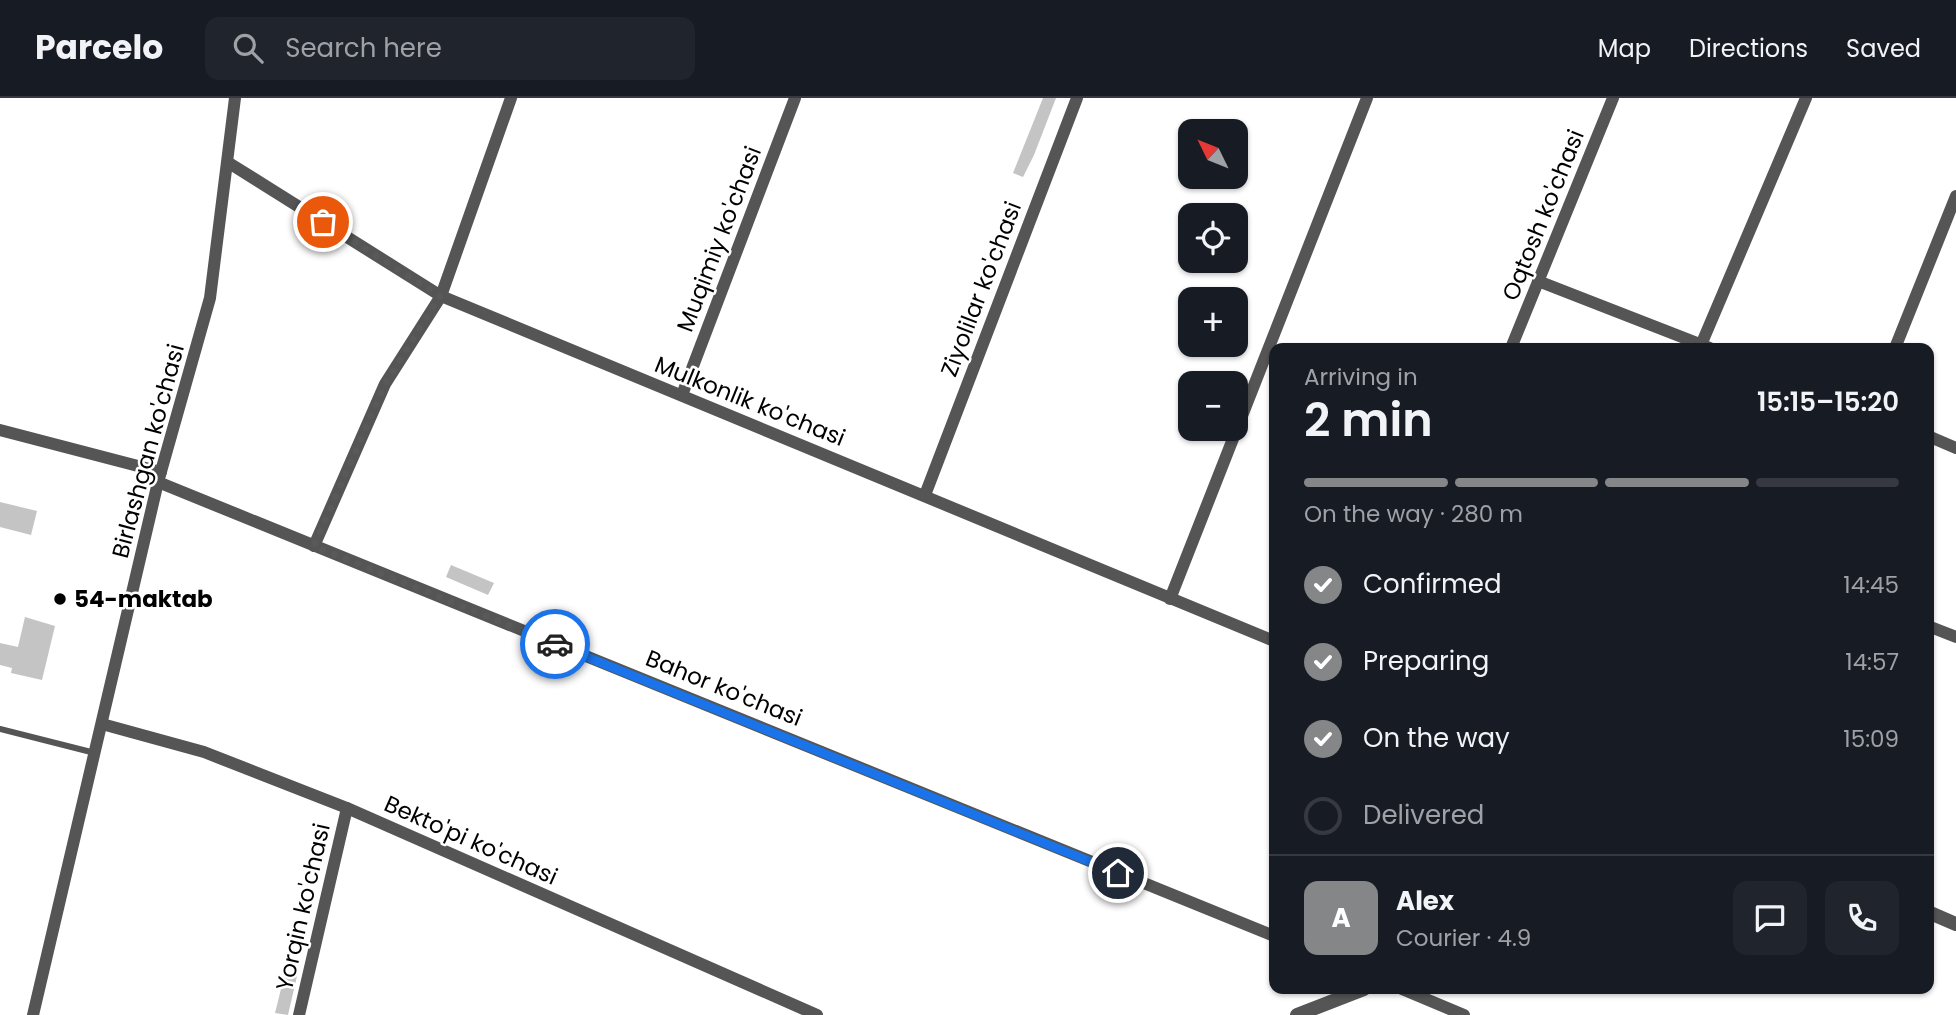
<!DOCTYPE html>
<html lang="en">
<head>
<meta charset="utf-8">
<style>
	:root { --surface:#171b24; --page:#20242c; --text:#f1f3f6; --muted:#9ea1a6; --line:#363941; --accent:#858687 }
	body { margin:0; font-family:Poppins,sans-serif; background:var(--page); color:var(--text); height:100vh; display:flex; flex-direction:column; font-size:26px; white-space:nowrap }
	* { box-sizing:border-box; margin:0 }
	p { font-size:23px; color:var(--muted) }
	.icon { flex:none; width:38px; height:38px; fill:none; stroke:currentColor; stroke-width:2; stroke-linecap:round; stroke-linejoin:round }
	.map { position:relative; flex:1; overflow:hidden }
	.sheet { position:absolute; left:1269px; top:245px; width:665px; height:651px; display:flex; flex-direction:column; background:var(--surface); border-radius:14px; box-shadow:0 2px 5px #0004 }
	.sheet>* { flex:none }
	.needle { width:46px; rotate:313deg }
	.fabs { position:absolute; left:1178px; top:21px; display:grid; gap:14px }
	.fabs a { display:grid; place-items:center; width:70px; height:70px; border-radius:14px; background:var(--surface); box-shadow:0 2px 5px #0004; font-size:35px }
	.pin { position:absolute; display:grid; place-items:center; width:60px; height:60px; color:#fff; margin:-30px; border:4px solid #fff; border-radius:50%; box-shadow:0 2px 7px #0007 }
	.courier { position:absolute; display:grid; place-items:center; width:70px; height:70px; margin:-35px; border:5px solid #1a73e8; border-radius:50%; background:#fff; color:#222; box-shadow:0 2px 9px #0007 }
	.summary em { font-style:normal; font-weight:600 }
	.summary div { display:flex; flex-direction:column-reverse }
	.summary { display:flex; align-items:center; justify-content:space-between; height:119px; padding:0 35px }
	h1 { font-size:46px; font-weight:600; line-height:52px }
	.bar { display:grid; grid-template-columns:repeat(4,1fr); gap:10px 7px; align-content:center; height:84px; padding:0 35px }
	.bar i { height:9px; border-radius:5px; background:var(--line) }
	.bar .on { background:var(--accent) }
	.bar p { grid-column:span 4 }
	.line { display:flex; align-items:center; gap:18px; padding:0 35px; border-top:2px solid var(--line) }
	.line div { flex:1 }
	.round { display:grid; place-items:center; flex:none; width:74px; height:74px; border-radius:14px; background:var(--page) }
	ol { padding:0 35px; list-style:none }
	li { display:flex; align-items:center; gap:21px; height:77px }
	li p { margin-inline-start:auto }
	li .icon { padding:7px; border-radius:50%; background:var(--accent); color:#fff; stroke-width:4 }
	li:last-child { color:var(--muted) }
	li i { width:38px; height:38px; border:4px solid var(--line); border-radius:50% }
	header { display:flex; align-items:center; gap:42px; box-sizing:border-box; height:98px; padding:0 35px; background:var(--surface); border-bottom:2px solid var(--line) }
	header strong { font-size:33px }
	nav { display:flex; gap:38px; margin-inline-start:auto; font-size:24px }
	.search { width:490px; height:63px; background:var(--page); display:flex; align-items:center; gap:18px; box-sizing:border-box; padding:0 24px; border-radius:14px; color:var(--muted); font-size:26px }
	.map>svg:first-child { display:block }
	.building { fill:#c4c4c4 }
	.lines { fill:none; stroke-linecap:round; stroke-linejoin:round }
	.service { stroke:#555; stroke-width:6 }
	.minor { stroke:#555; stroke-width:12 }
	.tertiary { stroke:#555; stroke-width:14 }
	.done { stroke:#595959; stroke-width:7; stroke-dasharray:0 12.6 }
	.route { stroke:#1a73e8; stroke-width:9 }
	.poi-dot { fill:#000; stroke:#fff; stroke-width:2.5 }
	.labels { text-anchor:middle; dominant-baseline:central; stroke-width:5; stroke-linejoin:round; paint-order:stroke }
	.street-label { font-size:23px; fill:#000; stroke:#fff }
	.poi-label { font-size:23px; font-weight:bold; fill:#000; stroke:#fff; text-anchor:start }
</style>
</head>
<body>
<header>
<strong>Parcelo</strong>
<div class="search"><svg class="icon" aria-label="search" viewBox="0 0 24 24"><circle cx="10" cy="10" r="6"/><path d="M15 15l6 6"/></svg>Search here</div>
<nav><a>Map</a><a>Directions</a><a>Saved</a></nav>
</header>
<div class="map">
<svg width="1956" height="917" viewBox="0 0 1956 917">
	<rect width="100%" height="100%" fill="#fff"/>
	<g class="building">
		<path d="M1043 0H1056L1034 57 1023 79 1013 75Z"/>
		<path d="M0 404 37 413 31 437 0 429Z"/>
		<path d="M451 467 494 485 488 497 446 479Z"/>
		<path d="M25 519 55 528 42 582 11 575 12 570 0 567V545L18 549Z"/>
		<path d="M285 875 297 878 288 917 275 915Z"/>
	</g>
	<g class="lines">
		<path class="service" d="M0 631 95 655"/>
		<g class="minor">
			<path d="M229 65 441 198 1274 543"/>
			<path d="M1538 183 1710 250"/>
			<path d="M1701 247 1806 0"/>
			<path d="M1511 250 1613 0"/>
			<path d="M1895 250 1956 98"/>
			<path d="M682 297 795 0"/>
			<path d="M0 332 161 374"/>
			<path d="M1928 338 1956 350"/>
			<path d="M158 384 1274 838"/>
			<path d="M925 397 1077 0"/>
			<path d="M314 448 385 286 441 198 511 0"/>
			<path d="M1170 501 1367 0"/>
			<path d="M1928 528 1956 539"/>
			<path d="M102 626 204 654 347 710 817 917"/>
			<path d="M1402 891 1464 917"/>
			<path d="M33 917 158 384 210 200 235 0"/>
			<path d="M299 917 347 710"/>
		</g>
		<g class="tertiary">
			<path d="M1928 814 1956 826"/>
			<path d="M1297 917 1364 891"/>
		</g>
	</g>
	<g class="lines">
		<path class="done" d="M323 124 440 198 385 286 314 448 555 546"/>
		<path class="route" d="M555 546 1118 775"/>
	</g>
	<circle class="poi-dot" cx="60" cy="501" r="7"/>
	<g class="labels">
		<g class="street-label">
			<text transform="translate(1543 117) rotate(-68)">Oqtosh ko'chasi</text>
			<text transform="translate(719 141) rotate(-69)">Muqimiy ko'chasi</text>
			<text transform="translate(981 191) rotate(-69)">Ziyolilar ko'chasi</text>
			<text transform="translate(750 303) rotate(22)">Mulkonlik ko'chasi</text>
			<text transform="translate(148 353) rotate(-75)">Birlashgan ko'chasi</text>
			<text transform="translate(724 590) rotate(22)">Bahor ko'chasi</text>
			<text transform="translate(471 742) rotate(24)">Bekto'pi ko'chasi</text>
			<text transform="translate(303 809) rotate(-77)">Yorqin ko'chasi</text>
		</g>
		<g class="poi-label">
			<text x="74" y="501">54-maktab</text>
		</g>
	</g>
</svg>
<div class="fabs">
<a><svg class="needle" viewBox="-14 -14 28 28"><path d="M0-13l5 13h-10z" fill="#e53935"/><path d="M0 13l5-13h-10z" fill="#9ea1a6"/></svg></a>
<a><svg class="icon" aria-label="locate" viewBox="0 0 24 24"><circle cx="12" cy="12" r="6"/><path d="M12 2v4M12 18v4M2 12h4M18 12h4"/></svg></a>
<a>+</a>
<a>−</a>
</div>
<div class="pin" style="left:323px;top:124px;background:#ea580c"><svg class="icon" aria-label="bag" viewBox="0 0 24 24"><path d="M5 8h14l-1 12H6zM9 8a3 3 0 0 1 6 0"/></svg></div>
<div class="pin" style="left:1118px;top:775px;background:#1f2937"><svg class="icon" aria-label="home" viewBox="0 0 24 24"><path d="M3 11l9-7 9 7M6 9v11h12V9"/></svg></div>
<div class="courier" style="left:555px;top:546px"><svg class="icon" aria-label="car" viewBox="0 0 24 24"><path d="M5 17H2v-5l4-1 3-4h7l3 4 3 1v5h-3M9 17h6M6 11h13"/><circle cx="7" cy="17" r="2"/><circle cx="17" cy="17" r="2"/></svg></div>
<section class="sheet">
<div class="summary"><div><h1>2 min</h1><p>Arriving in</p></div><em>15:15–15:20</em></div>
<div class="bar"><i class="on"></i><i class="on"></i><i class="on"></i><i></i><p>On the way · 280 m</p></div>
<ol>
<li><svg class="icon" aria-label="check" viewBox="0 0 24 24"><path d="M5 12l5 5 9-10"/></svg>Confirmed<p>14:45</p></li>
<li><svg class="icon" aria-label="check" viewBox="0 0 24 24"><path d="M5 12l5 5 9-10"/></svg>Preparing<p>14:57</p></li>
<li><svg class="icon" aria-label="check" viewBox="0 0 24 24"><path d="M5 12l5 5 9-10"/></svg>On the way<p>15:09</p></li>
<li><i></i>Delivered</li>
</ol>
<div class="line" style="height:126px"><b class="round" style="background:var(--accent);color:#fff">A</b><div><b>Alex</b><p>Courier · 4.9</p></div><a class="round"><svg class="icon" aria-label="chat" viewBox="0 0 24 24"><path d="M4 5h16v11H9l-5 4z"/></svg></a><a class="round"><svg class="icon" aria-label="phone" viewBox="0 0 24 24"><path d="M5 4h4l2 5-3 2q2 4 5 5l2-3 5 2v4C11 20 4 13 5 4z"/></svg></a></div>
</section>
</div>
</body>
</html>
